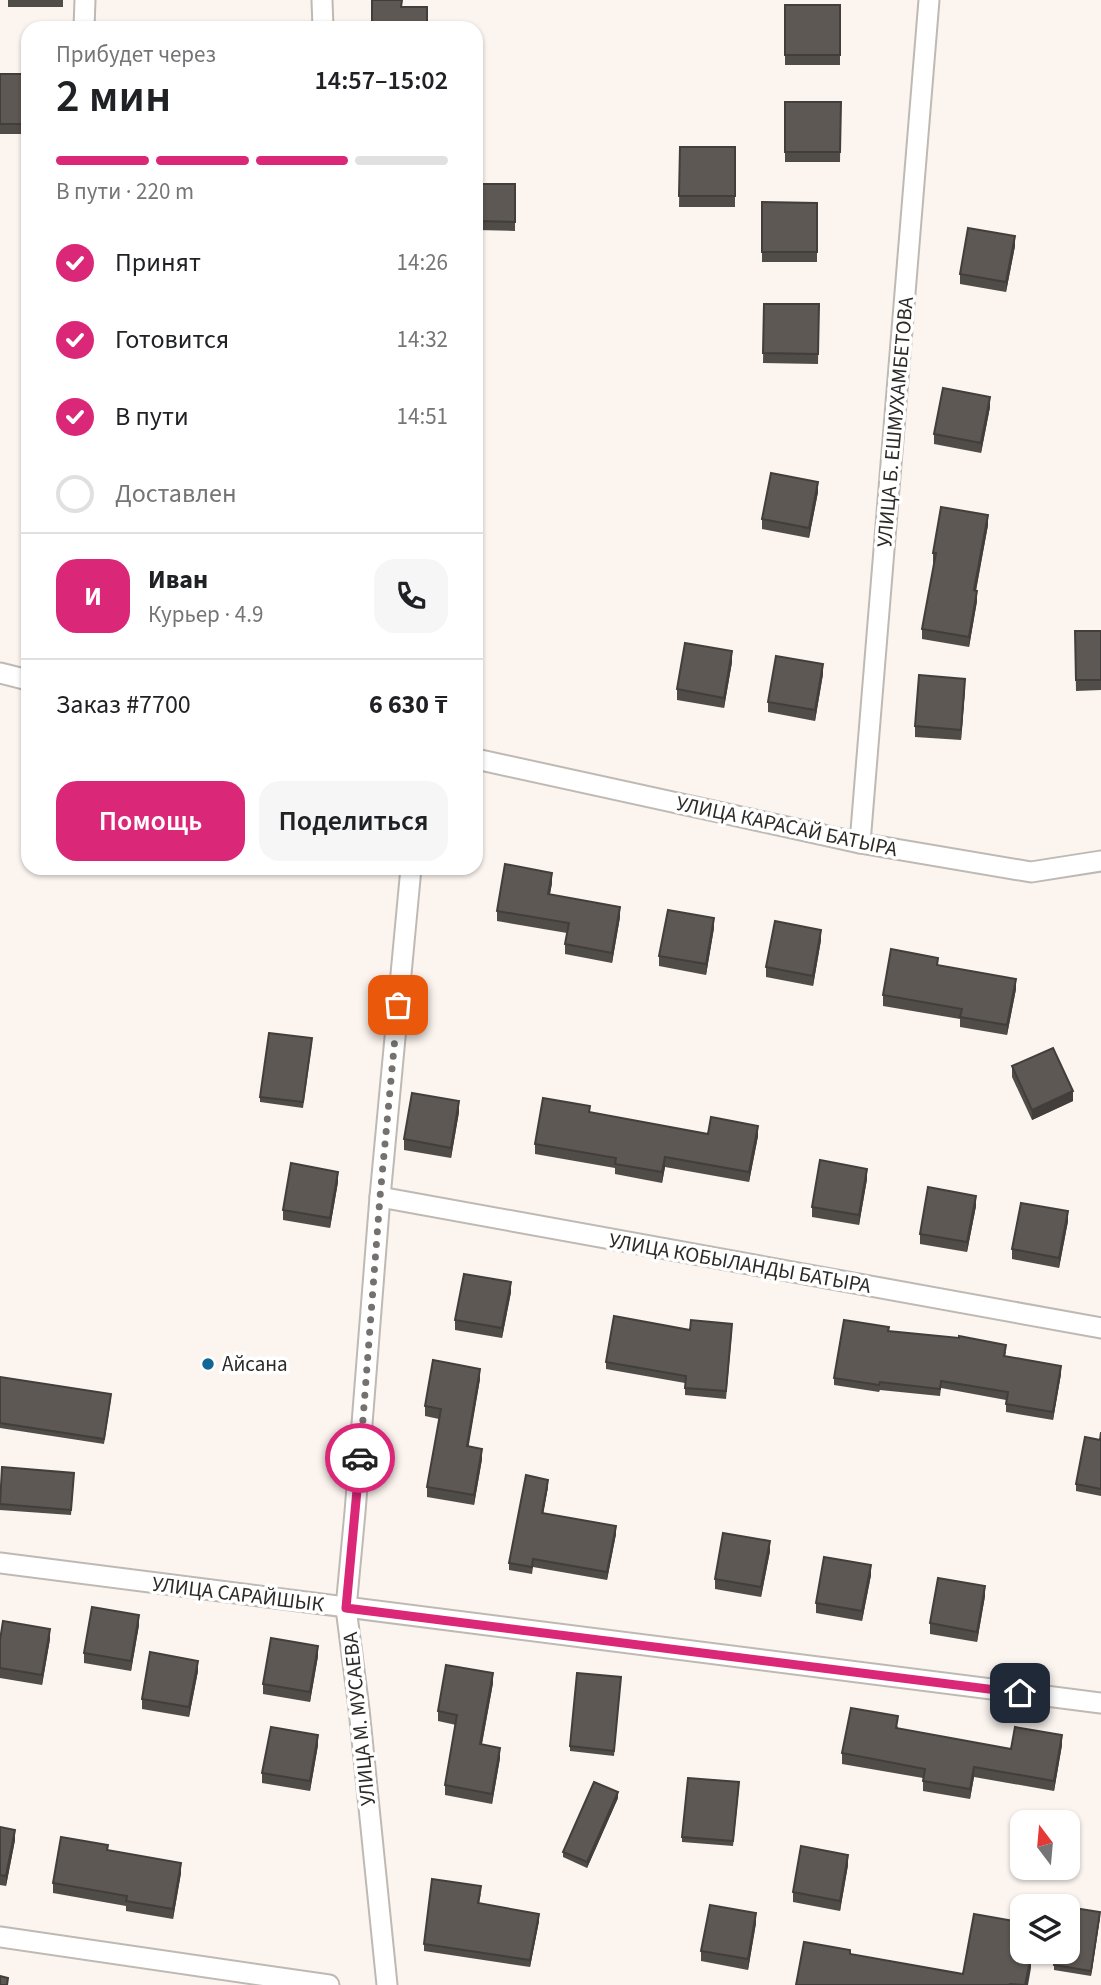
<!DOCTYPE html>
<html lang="ru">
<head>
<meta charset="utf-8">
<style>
	:root { --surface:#fff; --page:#f6f6f6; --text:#202124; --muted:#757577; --line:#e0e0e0; --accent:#db2777 }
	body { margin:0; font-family:"Source Sans 3",sans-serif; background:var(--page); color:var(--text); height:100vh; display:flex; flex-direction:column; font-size:26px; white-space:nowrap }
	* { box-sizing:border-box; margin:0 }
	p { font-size:23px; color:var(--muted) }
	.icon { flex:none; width:38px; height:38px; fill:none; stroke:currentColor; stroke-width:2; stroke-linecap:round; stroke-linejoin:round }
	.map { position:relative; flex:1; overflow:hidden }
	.drawer { position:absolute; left:21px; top:21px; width:462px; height:854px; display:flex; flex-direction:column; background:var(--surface); border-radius:21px; box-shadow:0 2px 5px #0004 }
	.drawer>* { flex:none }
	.needle { width:46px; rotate:344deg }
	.controls { position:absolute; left:1010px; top:1810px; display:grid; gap:14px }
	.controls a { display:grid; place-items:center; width:70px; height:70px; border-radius:14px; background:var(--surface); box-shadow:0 2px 5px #0004; font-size:35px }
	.pin { position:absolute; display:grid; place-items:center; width:60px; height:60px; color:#fff; margin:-30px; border-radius:14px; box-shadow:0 4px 10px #0006 }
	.courier { position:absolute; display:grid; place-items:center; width:70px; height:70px; margin:-35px; border:5px solid #db2777; border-radius:50%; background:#fff; color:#222; box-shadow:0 2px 9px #0007 }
	.head em { font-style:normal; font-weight:600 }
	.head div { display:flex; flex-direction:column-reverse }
	.head { display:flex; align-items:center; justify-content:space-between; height:119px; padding:0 35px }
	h1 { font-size:46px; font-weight:600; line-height:52px }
	.bar { display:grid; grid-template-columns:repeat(4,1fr); gap:10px 7px; align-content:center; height:84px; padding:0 35px }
	.bar i { height:9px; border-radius:5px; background:var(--line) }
	.bar .active { background:var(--accent) }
	.bar p { grid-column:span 4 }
	.line { display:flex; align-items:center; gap:18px; padding:0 35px; border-top:2px solid var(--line) }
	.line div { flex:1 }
	.round { display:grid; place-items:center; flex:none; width:74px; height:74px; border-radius:21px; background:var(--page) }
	ol { padding:0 35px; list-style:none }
	li { display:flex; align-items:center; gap:21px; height:77px }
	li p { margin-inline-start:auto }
	li .icon { padding:7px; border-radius:50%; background:var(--accent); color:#fff; stroke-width:4 }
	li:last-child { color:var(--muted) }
	li i { width:38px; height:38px; border:4px solid var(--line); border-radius:50% }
	.primary-button { display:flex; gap:14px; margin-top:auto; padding:14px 35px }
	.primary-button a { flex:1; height:80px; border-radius:21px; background:var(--accent); color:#fff; font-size:28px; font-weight:600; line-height:80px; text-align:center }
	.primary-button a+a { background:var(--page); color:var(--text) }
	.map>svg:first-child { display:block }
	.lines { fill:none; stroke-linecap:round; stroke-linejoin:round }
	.minor-casing { stroke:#bfb9b4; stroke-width:23 }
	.minor { stroke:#fff; stroke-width:19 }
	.wall { fill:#504c48 }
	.shaded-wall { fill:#413e3b }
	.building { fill:#5d5854; stroke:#413e3b; stroke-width:2 }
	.done { stroke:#75716e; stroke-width:7; stroke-dasharray:0 12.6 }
	.route { stroke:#db2777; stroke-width:9 }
	.poi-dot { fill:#126697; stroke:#fff; stroke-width:2.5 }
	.labels { text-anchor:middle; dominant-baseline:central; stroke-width:7; stroke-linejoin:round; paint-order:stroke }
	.street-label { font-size:21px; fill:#2d2a28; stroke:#fff }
	.poi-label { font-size:21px; fill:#2d2a28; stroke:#fff; text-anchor:start }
</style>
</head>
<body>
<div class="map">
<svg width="1101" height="1985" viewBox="0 0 1101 1985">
	<rect width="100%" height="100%" fill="#fbf4ef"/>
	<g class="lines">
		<g class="minor-casing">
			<g id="minor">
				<path d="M322 0 323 28"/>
				<path d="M84 28 85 0"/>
				<path d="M0 673 28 680"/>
				<path d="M476 759 860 843 1031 872 1101 861"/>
				<path d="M860 843 929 0"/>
				<path d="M380 1197 1101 1328"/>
				<path d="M0 1563 1101 1703"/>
				<path d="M0 1937 329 1985"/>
				<path d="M387 1985 359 1709 346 1608 355 1512 380 1197 411 868"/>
			</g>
		</g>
		<use href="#minor" class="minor"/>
	</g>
	<g class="wall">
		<rect x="8" y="0" width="55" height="7"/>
		<rect x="785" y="5" width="55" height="60"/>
		<rect x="0" y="74" width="25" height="60"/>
		<path d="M785 102H841L840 162H785Z"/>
		<path d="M680 147H735V207H679Z"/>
		<path d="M476 184H515V231L476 230Z"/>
		<path d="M762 202 817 203V262H762Z"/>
		<path d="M1015 246 1006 292 960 284V274Z"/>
		<path d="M764 304H819L818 364 763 363Z"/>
		<path d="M990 407 981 453 934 444V434Z"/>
		<path d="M818 492 809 538 762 529V519Z"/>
		<path d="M988 525 976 591 977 601 969 647 922 639V629L934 563H933V553Z"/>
		<path d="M1075 631H1101V690L1076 691Z"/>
		<path d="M732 662 724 708 677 700V689Z"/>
		<path d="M823 674 815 721 768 712V702Z"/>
		<path d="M965 689 961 740 915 737V726Z"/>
		<path d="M552 883 550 894 620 917 612 963 565 954V944L567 933 497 921V911Z"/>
		<path d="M714 928 706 975 659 966V956Z"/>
		<path d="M821 940 813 986 766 977V967Z"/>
		<path d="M938 966 1016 989 1007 1035 960 1027V1019L883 1006V995Z"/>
		<path d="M312 1043 303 1108 260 1102V1097Z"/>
		<path d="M1012 1066 1073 1101 1032 1120 1012 1077Z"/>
		<path d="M459 1112 451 1158 404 1150V1139Z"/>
		<path d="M590 1112 708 1134 758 1136 749 1182 665 1167 662 1183 615 1174V1168L535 1154V1144Z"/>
		<path d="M867 1179 859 1225 812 1217V1207Z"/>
		<path d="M338 1182 330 1228 283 1220V1210Z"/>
		<path d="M976 1206 967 1252 920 1244V1234Z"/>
		<path d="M1068 1221 1059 1268 1012 1259V1249Z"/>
		<path d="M511 1292 502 1338 455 1330V1320Z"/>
		<path d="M690 1330 732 1331 726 1399 685 1395V1383L606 1369V1362Z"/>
		<path d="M889 1331 1006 1352 1005 1356 1061 1374 1053 1420 1006 1412V1400L941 1388 940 1396 880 1390 879 1392 834 1385V1378Z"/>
		<path d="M0 1377 111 1399 104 1444 0 1428Z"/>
		<path d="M480 1379 468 1446 482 1459 474 1505 427 1497V1487L439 1419 425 1416V1406Z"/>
		<path d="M1101 1432V1496L1076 1491V1484L1100 1440Z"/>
		<path d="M74 1478 71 1515 0 1510V1486Z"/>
		<path d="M548 1487 543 1513 616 1534 607 1580 533 1567 532 1574 509 1570V1563Z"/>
		<path d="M770 1551 761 1597 715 1589V1579Z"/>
		<path d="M871 1575 862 1621 816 1613V1603Z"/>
		<path d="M985 1596 977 1642 930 1634V1623Z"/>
		<path d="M139 1625 131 1671 84 1663V1653Z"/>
		<path d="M50 1639 42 1685 0 1678V1640Z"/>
		<path d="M318 1656 310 1702 263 1694V1684Z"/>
		<path d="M198 1671 189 1717 142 1709V1699Z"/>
		<path d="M621 1677 614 1756 570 1751V1746Z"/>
		<path d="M493 1683 482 1744 500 1758 492 1804 445 1795V1785L456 1725 438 1721V1711Z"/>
		<path d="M898 1726 897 1729 1011 1749 1062 1745 1054 1791 974 1777 970 1799 923 1791V1778L842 1764V1753Z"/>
		<path d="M318 1745 310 1791 262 1783V1773Z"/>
		<path d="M739 1788 733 1846 682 1842V1837Z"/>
		<path d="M618 1798 587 1868 563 1857V1852Z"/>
		<path d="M0 1827 15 1840 6 1886 0 1885Z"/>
		<path d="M108 1850 181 1873 173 1919 126 1911V1906L53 1893V1883Z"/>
		<path d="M848 1865 840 1911 793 1902V1892Z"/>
		<path d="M481 1893 479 1904 539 1921 530 1967 424 1951V1944Z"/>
		<path d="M1100 1917 1091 1976 1054 1970V1965Z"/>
		<path d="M756 1923 748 1970 701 1961V1951Z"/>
	</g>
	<g class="shaded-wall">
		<path d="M1015 236V246L1006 292V282Z"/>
		<path d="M990 397V407L981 453V443Z"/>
		<path d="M818 482V492L809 538V528Z"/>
		<path d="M988 515V525L974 600V590Z"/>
		<path d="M977 591V601L969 647V637Z"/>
		<path d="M732 651V662L724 708V698Z"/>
		<path d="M823 664V674L815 721V710Z"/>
		<path d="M965 679V689L961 740V730Z"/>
		<path d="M552 873V883L548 904V894Z"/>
		<path d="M620 907V917L612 963V953Z"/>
		<path d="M714 918V928L706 975V964Z"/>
		<path d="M821 930V940L813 986V976Z"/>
		<path d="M1016 979V989L1007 1035V1025Z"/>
		<path d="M1073 1091V1101L1032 1120V1110Z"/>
		<path d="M459 1101V1112L451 1158V1148Z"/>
		<path d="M758 1126V1136L749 1182V1172Z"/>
		<path d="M665 1157V1167L662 1183V1172Z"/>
		<path d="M867 1169V1179L859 1225V1215Z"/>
		<path d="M338 1172V1182L330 1228V1218Z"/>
		<path d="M976 1196V1206L967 1252V1242Z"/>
		<path d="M1068 1211V1221L1059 1268V1258Z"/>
		<path d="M511 1282V1292L502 1338V1328Z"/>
		<path d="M1061 1366V1374L1053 1420V1412Z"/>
		<path d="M480 1369V1379L467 1456V1446Z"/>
		<path d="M482 1449V1459L474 1505V1495Z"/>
		<path d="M548 1480V1487L542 1521V1513Z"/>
		<path d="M616 1526V1534L607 1580V1572Z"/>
		<path d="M770 1541V1551L761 1597V1587Z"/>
		<path d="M871 1565V1575L862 1621V1611Z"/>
		<path d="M985 1586V1596L977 1642V1632Z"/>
		<path d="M139 1615V1625L131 1671V1661Z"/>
		<path d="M50 1629V1639L42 1685V1675Z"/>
		<path d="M318 1646V1656L310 1702V1692Z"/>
		<path d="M198 1661V1671L189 1717V1707Z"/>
		<path d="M493 1673V1683L480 1754V1744Z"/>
		<path d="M318 1735V1745L310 1791V1781Z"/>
		<path d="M1062 1735V1745L1054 1791V1781Z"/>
		<path d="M500 1748V1758L492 1804V1794Z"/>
		<path d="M974 1767V1777L970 1799V1789Z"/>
		<path d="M618 1792V1798L587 1868V1862Z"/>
		<path d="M15 1830V1840L6 1886V1876Z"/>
		<path d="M848 1855V1865L840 1911V1901Z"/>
		<path d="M181 1863V1873L173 1919V1909Z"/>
		<path d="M1100 1912V1917L1091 1976V1971Z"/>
		<path d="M756 1913V1923L748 1970V1959Z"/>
		<path d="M539 1914V1921L530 1967V1960Z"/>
		<path d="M1020 1922V1935L1015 1965V1953Z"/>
		<path d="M1031 1956V1968L1028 1985H1025Z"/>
	</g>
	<g class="building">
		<path d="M372 0H402L401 7H427V28H372Z"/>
		<rect x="785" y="5" width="55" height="50"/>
		<rect x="0" y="74" width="25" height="50"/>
		<path d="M785 102H841L840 152H785Z"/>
		<path d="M680 147H735V196H679Z"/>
		<path d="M476 184H515V222L476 221Z"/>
		<path d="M762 202 817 203V252H762Z"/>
		<path d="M968 228 1015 236 1006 282 960 274Z"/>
		<path d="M764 304H819L818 354 763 353Z"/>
		<path d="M943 388 990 397 981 443 934 434Z"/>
		<path d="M771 473 818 482 809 528 762 519Z"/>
		<path d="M941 507 988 515 974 590 977 591 969 637 922 629 936 553H933Z"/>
		<path d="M1075 631H1101V680H1076Z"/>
		<path d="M685 643 732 651 724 698 677 689Z"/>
		<path d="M776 656 823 664 815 710 768 702Z"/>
		<path d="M919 675 965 679 961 730 915 726Z"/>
		<path d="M505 864 552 873 548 894 620 907 612 953 565 944 569 923 497 911Z"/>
		<path d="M668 910 714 918 706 964 659 956Z"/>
		<path d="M775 921 821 930 813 976 766 967Z"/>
		<path d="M891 949 938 958 937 965 1016 979 1007 1025 960 1017 962 1009 883 995Z"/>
		<path d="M269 1033 312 1038 303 1102 260 1097Z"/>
		<path d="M1053 1048 1073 1091 1032 1110 1012 1066Z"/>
		<path d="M412 1093 459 1101 451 1148 404 1139Z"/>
		<path d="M543 1098 590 1106 589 1112 708 1134 711 1117 758 1126 749 1172 665 1157 662 1172 615 1164 616 1158 535 1144Z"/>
		<path d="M820 1160 867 1169 859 1215 812 1207Z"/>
		<path d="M291 1163 338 1172 330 1218 283 1210Z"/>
		<path d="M928 1187 976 1196 967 1242 920 1234Z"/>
		<path d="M1021 1203 1068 1211 1059 1258 1012 1249Z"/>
		<path d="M464 1274 511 1282 502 1328 455 1320Z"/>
		<path d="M614 1316 690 1330 691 1320 732 1324 726 1391 685 1388 686 1376 606 1362Z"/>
		<path d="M844 1320 889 1327 888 1331 959 1338V1336L1006 1345 1004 1356 1061 1366 1053 1412 1006 1404 1008 1392 941 1381 940 1389 880 1382 879 1385 834 1378Z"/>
		<path d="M433 1360 480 1369 467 1446 482 1449 474 1495 427 1487 441 1409 425 1406Z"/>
		<path d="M0 1377 111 1394 104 1439 0 1423Z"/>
		<path d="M1101 1432V1489L1076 1484 1085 1437 1100 1440Z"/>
		<path d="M2 1467 74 1473 71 1510 0 1504Z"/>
		<path d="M526 1475 548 1480 542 1513 616 1526 607 1572 533 1559 532 1567 509 1563Z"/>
		<path d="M723 1533 770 1541 761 1587 715 1579Z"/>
		<path d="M824 1557 871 1565 862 1611 816 1603Z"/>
		<path d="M938 1578 985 1586 977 1632 930 1623Z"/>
		<path d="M92 1607 139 1615 131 1661 84 1653Z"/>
		<path d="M3 1621 50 1629 42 1675 0 1668V1640Z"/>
		<path d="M271 1638 318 1646 310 1692 263 1684Z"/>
		<path d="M150 1652 198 1661 189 1707 142 1699Z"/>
		<path d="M446 1665 493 1673 480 1744 500 1748 492 1794 445 1785 457 1715 438 1711Z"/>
		<path d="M577 1673 621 1677 614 1751 570 1746Z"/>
		<path d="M851 1708 898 1716 896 1728 1011 1749 1015 1727 1062 1735 1054 1781 974 1767 970 1789 923 1781 925 1769 842 1753Z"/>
		<path d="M271 1727 318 1735 310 1781 262 1773Z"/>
		<path d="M688 1778 739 1782 733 1841 682 1837Z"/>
		<path d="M594 1782 618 1792 587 1862 563 1852Z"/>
		<path d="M0 1827 15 1830 6 1876 0 1875Z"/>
		<path d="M61 1837 108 1845 107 1850 181 1863 173 1909 126 1901 127 1896 53 1883Z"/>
		<path d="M801 1846 848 1855 840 1901 793 1892Z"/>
		<path d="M432 1879 481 1886 478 1903 539 1914 530 1960 424 1944Z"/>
		<path d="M710 1905 756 1913 748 1959 701 1951Z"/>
		<path d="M1068 1907 1100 1912 1091 1971 1054 1965 1056 1951H1068Z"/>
		<path d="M974 1914 1020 1922 1015 1953 1031 1956 1025 1985 1010 1984 1009 1985H796L804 1942 850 1950V1954L963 1974Z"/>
		<path d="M0 1976 8 1978 7 1985H0Z"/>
	</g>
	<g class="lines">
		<path class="done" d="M360 1458 380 1197 398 1005"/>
		<path class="route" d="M360 1458 346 1608 1020 1693"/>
	</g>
	<circle class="poi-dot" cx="208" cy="1364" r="7"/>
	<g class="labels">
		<g class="street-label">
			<text transform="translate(895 422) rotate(-85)">УЛИЦА Б. ЕШМУХАМБЕТОВА</text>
			<text transform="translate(787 826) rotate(12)">УЛИЦА КАРАСАЙ БАТЫРА</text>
			<text transform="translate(740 1263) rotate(10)">УЛИЦА КОБЫЛАНДЫ БАТЫРА</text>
			<text transform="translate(238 1594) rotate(7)">УЛИЦА САРАЙШЫК</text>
			<text transform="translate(359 1719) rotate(-96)">УЛИЦА М. МУСАЕВА</text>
		</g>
		<g class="poi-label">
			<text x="222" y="1364">Айсана</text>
		</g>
	</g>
</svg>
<div class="controls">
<a><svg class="needle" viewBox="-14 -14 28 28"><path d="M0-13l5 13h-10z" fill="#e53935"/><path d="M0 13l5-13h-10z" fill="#757577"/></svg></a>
<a><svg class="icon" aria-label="layers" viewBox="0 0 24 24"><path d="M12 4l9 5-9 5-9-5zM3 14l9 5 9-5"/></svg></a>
</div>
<div class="pin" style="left:398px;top:1005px;background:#ea580c"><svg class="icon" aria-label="bag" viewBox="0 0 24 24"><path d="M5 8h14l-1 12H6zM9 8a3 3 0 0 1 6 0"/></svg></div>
<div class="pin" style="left:1020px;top:1693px;background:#1f2937"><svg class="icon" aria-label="home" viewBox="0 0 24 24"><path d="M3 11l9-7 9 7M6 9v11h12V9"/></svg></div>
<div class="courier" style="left:360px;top:1458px"><svg class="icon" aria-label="car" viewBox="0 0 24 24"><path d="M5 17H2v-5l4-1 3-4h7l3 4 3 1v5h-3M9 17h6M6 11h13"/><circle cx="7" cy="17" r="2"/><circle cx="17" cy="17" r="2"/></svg></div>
<section class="drawer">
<div class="head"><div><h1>2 мин</h1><p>Прибудет через</p></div><em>14:57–15:02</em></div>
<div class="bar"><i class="active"></i><i class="active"></i><i class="active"></i><i></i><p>В пути · 220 m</p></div>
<ol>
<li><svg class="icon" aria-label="check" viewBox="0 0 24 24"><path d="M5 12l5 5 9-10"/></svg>Принят<p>14:26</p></li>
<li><svg class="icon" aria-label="check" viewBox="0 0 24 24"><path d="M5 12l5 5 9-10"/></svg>Готовится<p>14:32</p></li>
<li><svg class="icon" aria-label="check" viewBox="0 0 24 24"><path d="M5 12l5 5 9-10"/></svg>В пути<p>14:51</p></li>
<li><i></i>Доставлен</li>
</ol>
<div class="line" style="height:126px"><b class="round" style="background:var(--accent);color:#fff">И</b><div><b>Иван</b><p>Курьер · 4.9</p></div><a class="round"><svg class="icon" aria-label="phone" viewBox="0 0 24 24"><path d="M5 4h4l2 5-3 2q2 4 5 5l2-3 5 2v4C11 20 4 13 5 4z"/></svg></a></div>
<div class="line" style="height:91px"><div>Заказ #7700</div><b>6 630 ₸</b></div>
<div class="primary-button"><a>Помощь</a><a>Поделиться</a></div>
</section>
</div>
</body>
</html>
